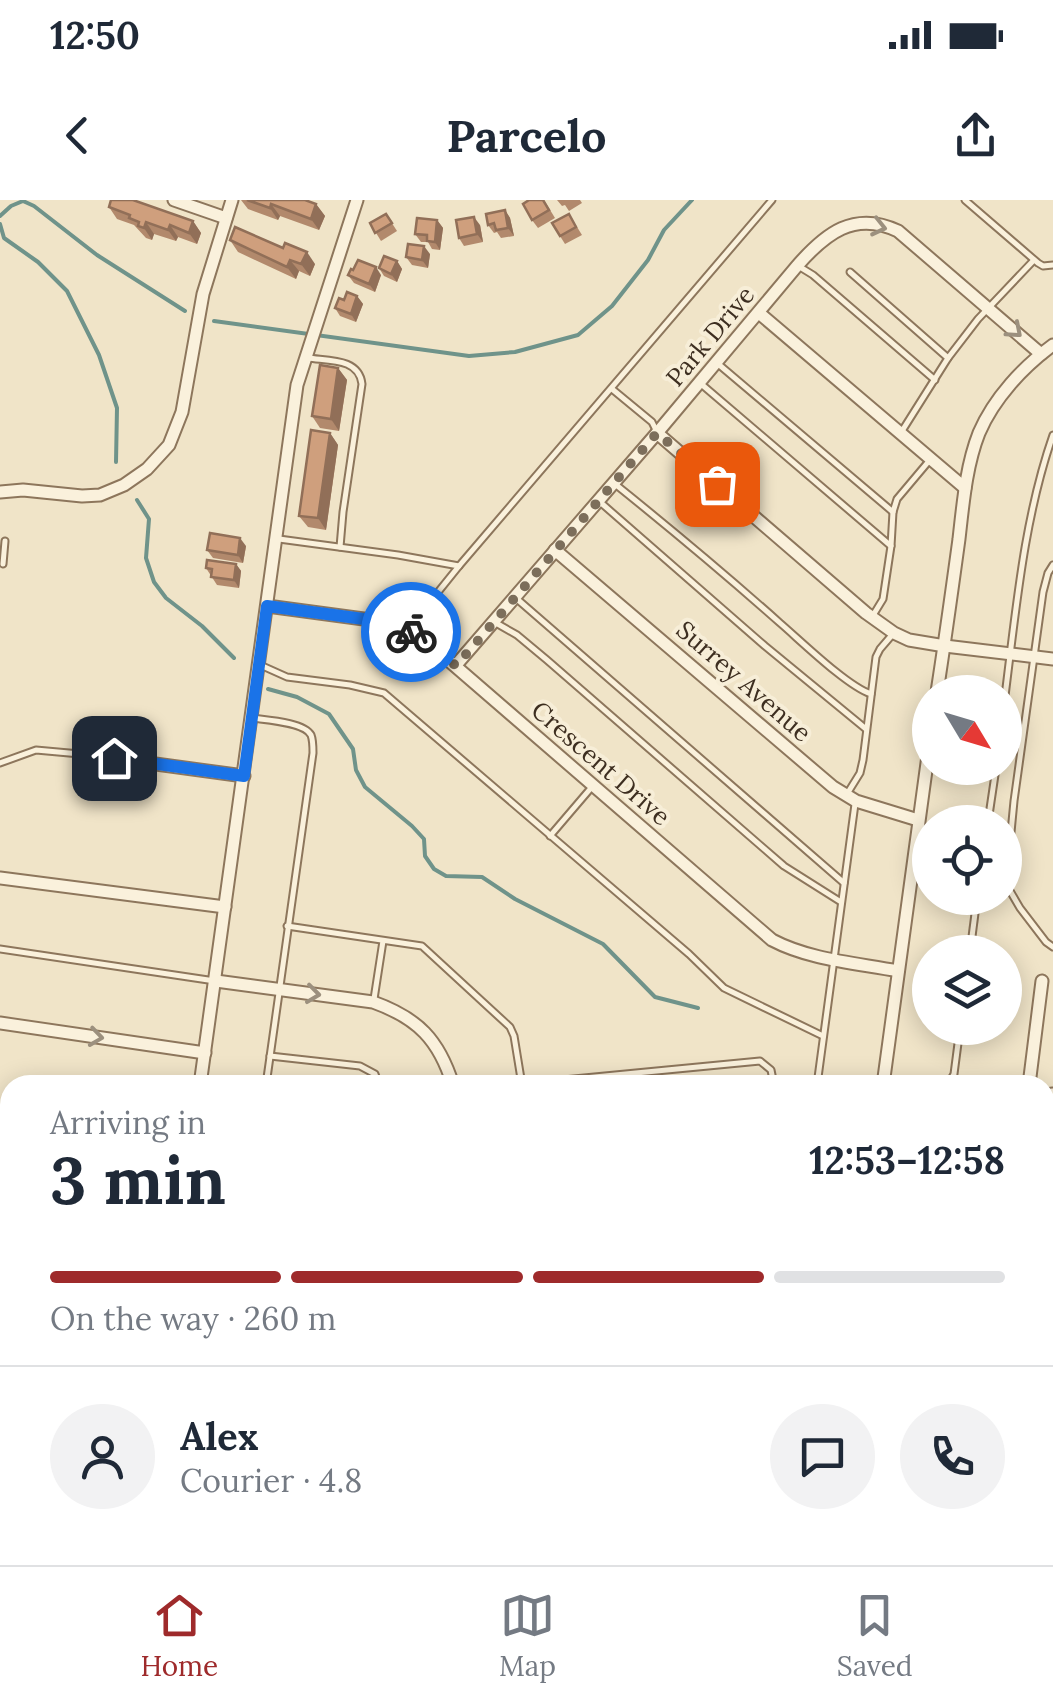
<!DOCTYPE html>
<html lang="en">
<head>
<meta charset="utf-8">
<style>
	:root { --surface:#fff; --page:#f2f2f3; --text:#1f2937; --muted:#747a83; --line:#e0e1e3; --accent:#9e2a2b }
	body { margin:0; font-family:Lora,serif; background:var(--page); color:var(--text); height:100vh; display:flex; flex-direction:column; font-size:38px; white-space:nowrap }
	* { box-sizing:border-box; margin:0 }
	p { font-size:32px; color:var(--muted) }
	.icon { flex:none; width:55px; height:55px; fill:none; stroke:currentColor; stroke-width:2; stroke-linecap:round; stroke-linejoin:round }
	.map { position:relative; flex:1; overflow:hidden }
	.sheet { position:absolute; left:0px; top:875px; width:1055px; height:490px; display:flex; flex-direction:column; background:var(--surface); border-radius:30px 30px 0 0; box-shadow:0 5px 25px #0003 }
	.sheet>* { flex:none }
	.needle { width:65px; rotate:128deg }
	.controls { position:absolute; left:912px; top:475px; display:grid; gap:20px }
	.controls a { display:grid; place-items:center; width:110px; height:110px; border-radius:50%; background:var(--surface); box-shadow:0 5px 25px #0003; font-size:50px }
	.pin { position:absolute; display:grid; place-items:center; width:85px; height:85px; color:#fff; margin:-42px; border-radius:20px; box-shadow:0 5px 15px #0006 }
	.courier { position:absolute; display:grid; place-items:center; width:100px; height:100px; margin:-50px; border:8px solid #1a73e8; border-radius:50%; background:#fff; color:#222; box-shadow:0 2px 12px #0007 }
	.overview em { font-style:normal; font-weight:700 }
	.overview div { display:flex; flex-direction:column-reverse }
	.overview { display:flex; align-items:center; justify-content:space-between; height:170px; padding:0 50px }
	h1 { font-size:65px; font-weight:700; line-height:75px }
	.bar { display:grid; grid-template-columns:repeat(4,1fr); gap:15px 10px; align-content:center; height:120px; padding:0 50px }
	.bar i { height:12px; border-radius:8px; background:var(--line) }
	.bar .current { background:var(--accent) }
	.bar p { grid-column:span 4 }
	.line { display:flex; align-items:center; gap:25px; padding:0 50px; border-top:2px solid var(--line) }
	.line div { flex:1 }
	.round { display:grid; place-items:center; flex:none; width:105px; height:105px; border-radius:52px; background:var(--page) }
	.status { display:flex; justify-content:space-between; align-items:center; height:70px; padding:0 50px; background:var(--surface); direction:ltr }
	.status svg { height:28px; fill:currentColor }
	header { display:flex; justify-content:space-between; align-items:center; height:130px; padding:0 50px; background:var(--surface); font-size:45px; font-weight:700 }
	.dock { display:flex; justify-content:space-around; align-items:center; height:140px; border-top:2px solid var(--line); background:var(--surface); font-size:28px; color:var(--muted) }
	.dock a { display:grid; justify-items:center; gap:5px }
	.dock .current { color:var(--accent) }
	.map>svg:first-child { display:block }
	.green { fill:#c9cf9b }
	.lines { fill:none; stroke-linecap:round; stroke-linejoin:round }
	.stream { stroke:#6f938a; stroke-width:4 }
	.lane-casing { stroke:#8d765c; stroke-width:9 }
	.street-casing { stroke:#8d765c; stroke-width:15 }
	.lane { stroke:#faf1dc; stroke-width:5 }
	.street { stroke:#faf1dc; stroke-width:11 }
	.wall { fill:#b2896c }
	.shaded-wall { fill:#916f58 }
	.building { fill:#cf9f7d; stroke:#916f58; stroke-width:2.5 }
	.oneway { stroke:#9c907e }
	.done { stroke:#7c6e5b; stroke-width:10; stroke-dasharray:0 18 }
	.route { stroke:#1a73e8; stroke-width:12 }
	.labels { text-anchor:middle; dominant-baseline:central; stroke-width:8; stroke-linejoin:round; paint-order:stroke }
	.street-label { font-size:25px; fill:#3d2e20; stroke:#f7eed8 }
</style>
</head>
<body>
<div class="status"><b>12:50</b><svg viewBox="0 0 49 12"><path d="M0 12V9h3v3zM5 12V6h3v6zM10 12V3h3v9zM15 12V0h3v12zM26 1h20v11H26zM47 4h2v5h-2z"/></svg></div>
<header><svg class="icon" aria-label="back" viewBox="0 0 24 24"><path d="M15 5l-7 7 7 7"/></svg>Parcelo<svg class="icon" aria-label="share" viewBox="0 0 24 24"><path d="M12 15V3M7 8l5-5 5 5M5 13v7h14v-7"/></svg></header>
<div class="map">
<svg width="1053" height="1365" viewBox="0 0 1053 1365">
	<rect width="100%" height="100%" fill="#f0e4c8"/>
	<path class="green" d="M1053 1097V1249L1045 1252V1098Z"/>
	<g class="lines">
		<g class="stream">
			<path d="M0 16 11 6 23 1 34 6 97 55 185 111"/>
			<path d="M0 24 4 38 38 62 67 91 99 155 117 208 116 262"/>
			<path d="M214 121 469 156 515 152 578 135 612 106 648 60 664 30 692 0"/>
			<path d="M137 300 149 319 146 358 154 382 166 398 202 426 234 458"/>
			<path d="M268 489 297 497 329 514 353 549 356 570 365 587 412 626 424 639 425 656 434 669 446 676 482 677 515 699 603 744 655 797 698 808"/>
		</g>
		<g class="lane-casing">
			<g id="lane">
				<path d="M965 0 1038 63 1043 66 1053 65"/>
				<path d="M800 67 813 75 935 180"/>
				<path d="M850 72 948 158"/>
				<path d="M308 158C329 161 359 158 362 184L343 312 340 347"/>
				<path d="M717 163 893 312"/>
				<path d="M700 183 891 346"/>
				<path d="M612 189 652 222 656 230"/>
				<path d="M902 231 948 158 978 119 1034 60"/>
				<path d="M615 284C671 329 726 375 780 423 801 441 847 486 871 494"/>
				<path d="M600 302 765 446 866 529"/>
				<path d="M279 339 398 355 459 366"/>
				<path d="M3 364 5 341"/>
				<path d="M1053 365 1048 373 1043 392 1014 601 1006 684 1020 708 1046 742 1053 747"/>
				<path d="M517 399 844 683"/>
				<path d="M872 417 883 399 891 346 893 312 897 299 929 261"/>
				<path d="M496 423 517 435 547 460 784 666 841 702"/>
				<path d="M412 431 426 407 459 366 772 0"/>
				<path d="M258 464 287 477 350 485 384 493 689 754 724 788 823 836"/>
				<path d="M1005 496C1016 410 1024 318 1053 235"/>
				<path d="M252 518C266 520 304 522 311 535 313 540 313 548 313 553L266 885"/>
				<path d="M0 563 36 550 80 554"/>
				<path d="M847 594 860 573 863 560 876 457 880 449 892 435"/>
				<path d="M988 622 996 568"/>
				<path d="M550 636 591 588"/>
				<path d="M913 665 930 667"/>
				<path d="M287 726 422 746 510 827 514 836 522 885"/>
				<path d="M0 749 215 781"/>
				<path d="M970 752 977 698"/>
				<path d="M374 799 383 741"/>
				<path d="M270 856 360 866 375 874 379 885"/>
				<path d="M522 884 760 861 771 870 774 885"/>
				<path d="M817 885 855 604"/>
				<path d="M915 885H918"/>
				<path d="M945 885 950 881 954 874 960 828"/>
				<path d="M0 1120H10"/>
				<path d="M0 1157 10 1159"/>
				<path d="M44 1365 47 1355"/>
				<path d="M76 1365 77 1355"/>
				<path d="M272 1365 274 1355"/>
			</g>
		</g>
		<g class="street-casing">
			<g id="street">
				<path d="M174 0 226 18"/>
				<path d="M759 113 965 288"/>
				<path d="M657 233 866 413 894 433 909 440 945 446 1053 459"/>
				<path d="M0 292 23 290 82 296 100 295 124 285 147 269 169 245 182 212 203 94 232 0"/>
				<path d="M555 350 833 587 856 601 918 620"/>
				<path d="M267 406 386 422 425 440 772 740C810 760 856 763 898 771"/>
				<path d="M456 465 657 233 797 66C825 34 854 10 898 31L1041 154"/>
				<path d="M937 492C945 441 952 390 959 339 963 304 966 266 979 233 994 198 1023 167 1053 145"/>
				<path d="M82 554 244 576"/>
				<path d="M0 678 225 707"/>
				<path d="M216 781 373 802C418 818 439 840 453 885"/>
				<path d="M0 823 205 853"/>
				<path d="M200 885 297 185 357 0"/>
				<path d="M883 885 930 541"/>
				<path d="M1029 885 1042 781"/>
				<path d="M1045 895 1053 894"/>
				<path d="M0 997 10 996"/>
				<path d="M560 1355 563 1365"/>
				<path d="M793 1355 796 1365"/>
				<path d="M139 1365 141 1355"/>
				<path d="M336 1365 337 1355"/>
			</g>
		</g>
		<use href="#lane" class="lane"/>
		<use href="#street" class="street"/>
	</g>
	<g class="wall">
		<path d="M241 0H305L316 4 325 16 319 30 280 16 278 20 248 9Z"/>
		<path d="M544 0 555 18 538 28 532 20Z"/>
		<path d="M557 0H580L582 3 569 11 565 5 562 6Z"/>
		<path d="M109 7 193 21 201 33 197 44 178 37 176 41 154 34 152 40 146 38 134 25 117 19Z"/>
		<path d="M505 10 510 18 514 36 501 38 497 32 494 33 488 25Z"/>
		<path d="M386 14 397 31 381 41 370 23Z"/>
		<path d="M569 14 582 35 565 44 560 36Z"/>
		<path d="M437 20 443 28 440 50 432 49 428 42H421L415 34Z"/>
		<path d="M480 25 483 42 464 46 459 38Z"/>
		<path d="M230 40 315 64 310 76 299 71 296 79 238 52Z"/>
		<path d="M430 54 428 68 412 65 406 57Z"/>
		<path d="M397 61 402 69 397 82 384 76 379 68Z"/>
		<path d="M348 75H381L375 92 354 83Z"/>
		<path d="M357 96 363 104 356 122 340 116 335 108 344 100Z"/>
		<path d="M338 168 347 180 339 231 320 228 312 216Z"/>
		<path d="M330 233 338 245 326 330 308 327 299 316Z"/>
		<path d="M246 346 243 363 213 358 207 350Z"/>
		<path d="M236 364 241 371 239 388 217 385 206 368Z"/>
	</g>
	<g class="shaded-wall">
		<path d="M271 4 280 16 278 20 270 8Z"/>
		<path d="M316 4 325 16 319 30 311 19Z"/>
		<path d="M505 10 510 18 514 36 508 28Z"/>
		<path d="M474 17 480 25 483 42 477 34Z"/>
		<path d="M437 20 443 28 440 50 435 42Z"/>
		<path d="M193 21 201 33 197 44 189 33Z"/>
		<path d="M146 22 154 34 152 40 144 28Z"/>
		<path d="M170 25 178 37 176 41 168 30Z"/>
		<path d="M424 46 430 54 428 68 422 60Z"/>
		<path d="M307 52 315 64 310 76 301 64Z"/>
		<path d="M290 60 299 71 296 79 287 67Z"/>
		<path d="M397 61 402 69 397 82 391 74Z"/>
		<path d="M376 67 381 75 375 92 369 84Z"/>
		<path d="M357 96 363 104 356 122 351 114Z"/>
		<path d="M338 168 347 180 339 231 331 219Z"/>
		<path d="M330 233 338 245 326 330 318 318Z"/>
		<path d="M240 338 246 346 243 363 238 355Z"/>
		<path d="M236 364 241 371 239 388 234 380Z"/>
		<path d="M25 1355H35L33 1365H23Z"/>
	</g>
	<g class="building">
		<path d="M111 0H133L193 21 189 33 170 25 168 30 146 22 144 28 138 26 139 22 129 18 130 15 109 7Z"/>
		<path d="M247 0H305L316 4 311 19 271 4 270 8Z"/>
		<path d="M529 0H543L549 10 532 20 523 4Z"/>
		<path d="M505 10 508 28 496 30 494 23 488 25 486 14Z"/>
		<path d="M386 14 392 23 375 33 370 23Z"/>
		<path d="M569 14 576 27 560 36 552 23Z"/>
		<path d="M474 17 477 34 459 38 456 20Z"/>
		<path d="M417 18 437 20 435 42 427 41V35L415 34Z"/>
		<path d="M235 27 283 48 285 43 307 52 301 64 290 60 287 67 230 40Z"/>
		<path d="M408 44 424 46 422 60 406 57Z"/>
		<path d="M384 56 397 61 391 74 379 68Z"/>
		<path d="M358 60 376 67 369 84 348 75 351 69 353 70Z"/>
		<path d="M347 92 357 96 351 114 335 108 339 98 344 100Z"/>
		<path d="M320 165 338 168 331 219 312 216Z"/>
		<path d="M311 230 330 233 318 318 299 316Z"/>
		<path d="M210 333 240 338 238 355 207 350Z"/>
		<path d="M207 360 236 364 234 380 211 377 212 369 206 368Z"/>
		<path d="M0 1165 10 1166V1355H25L23 1365H0Z"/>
	</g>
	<defs><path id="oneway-chevron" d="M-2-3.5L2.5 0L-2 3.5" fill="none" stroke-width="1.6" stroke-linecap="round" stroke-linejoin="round" transform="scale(2.5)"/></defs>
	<g class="oneway">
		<use href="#oneway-chevron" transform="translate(879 27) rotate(13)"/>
		<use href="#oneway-chevron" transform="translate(1015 131) rotate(41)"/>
		<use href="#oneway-chevron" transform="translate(313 794) rotate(7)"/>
		<use href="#oneway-chevron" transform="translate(96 837) rotate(8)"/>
	</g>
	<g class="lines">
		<path class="done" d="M411 432 425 440 456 466 657 233 717 284"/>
		<path class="route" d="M114 558 244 576 267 406 386 422 411 432"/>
	</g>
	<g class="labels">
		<g class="street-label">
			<text transform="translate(710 136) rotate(-50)">Park Drive</text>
			<text transform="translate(744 481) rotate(41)">Surrey Avenue</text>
			<text transform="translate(601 563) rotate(41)">Crescent Drive</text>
		</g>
	</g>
</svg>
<div class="controls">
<a><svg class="needle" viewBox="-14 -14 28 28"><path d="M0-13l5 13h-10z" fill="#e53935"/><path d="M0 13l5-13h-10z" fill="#747a83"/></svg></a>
<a><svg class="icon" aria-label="locate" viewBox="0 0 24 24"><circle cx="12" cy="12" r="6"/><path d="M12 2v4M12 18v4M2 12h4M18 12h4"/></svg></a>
<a><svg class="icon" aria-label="layers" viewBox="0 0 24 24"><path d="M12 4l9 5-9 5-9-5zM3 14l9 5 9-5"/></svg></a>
</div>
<div class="pin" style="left:717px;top:284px;background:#ea580c"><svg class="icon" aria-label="bag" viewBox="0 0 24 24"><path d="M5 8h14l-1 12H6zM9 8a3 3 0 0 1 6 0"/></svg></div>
<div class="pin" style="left:114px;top:558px;background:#1f2937"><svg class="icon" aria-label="home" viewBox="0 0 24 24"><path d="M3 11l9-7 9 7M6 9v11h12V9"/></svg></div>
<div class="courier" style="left:411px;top:432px"><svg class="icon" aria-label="bike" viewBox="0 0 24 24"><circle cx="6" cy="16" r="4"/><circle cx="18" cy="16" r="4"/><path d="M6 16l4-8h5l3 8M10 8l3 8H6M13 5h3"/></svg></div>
<section class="sheet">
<div class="overview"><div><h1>3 min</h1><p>Arriving in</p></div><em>12:53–12:58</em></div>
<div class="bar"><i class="current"></i><i class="current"></i><i class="current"></i><i></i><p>On the way · 260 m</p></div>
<div class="line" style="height:180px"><a class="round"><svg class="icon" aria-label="person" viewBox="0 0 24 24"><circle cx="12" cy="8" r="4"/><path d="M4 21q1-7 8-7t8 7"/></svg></a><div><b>Alex</b><p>Courier · 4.8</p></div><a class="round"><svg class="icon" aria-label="chat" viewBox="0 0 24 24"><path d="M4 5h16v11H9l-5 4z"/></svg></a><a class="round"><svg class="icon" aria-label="phone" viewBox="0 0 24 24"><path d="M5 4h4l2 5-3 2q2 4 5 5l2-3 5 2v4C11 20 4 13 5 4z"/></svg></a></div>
</section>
</div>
<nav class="dock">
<a class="current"><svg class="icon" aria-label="home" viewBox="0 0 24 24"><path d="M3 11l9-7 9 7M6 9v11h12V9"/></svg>Home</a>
<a><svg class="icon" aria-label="map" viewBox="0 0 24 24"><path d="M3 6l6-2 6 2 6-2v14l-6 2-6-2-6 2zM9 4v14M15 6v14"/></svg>Map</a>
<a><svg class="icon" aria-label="saved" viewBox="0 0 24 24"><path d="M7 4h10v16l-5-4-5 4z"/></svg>Saved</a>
</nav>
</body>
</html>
